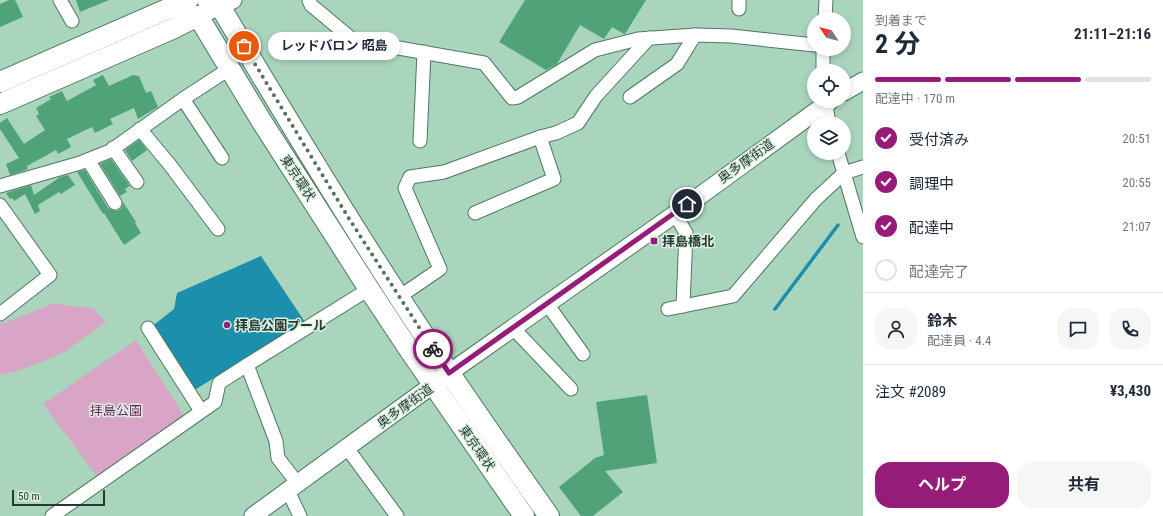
<!DOCTYPE html>
<html lang="ja">
<head>
<meta charset="utf-8">
<style>
	:root { --surface:#fff; --page:#f6f6f7; --text:#1f2937; --muted:#747a83; --line:#e0e1e3; --accent:#951d79 }
	body { margin:0; font-family:"Roboto Condensed","Noto Sans JP",sans-serif; background:var(--page); color:var(--text); height:100vh; display:flex; flex-direction:column; font-size:15px; white-space:nowrap }
	* { box-sizing:border-box; margin:0 }
	p { font-size:13px; color:var(--muted) }
	.icon { flex:none; width:22px; height:22px; fill:none; stroke:currentColor; stroke-width:2; stroke-linecap:round; stroke-linejoin:round }
	.map { position:relative; flex:1; overflow:hidden }
	.details { display:flex; flex-direction:column; background:var(--surface); width:300px }
	.details>* { flex:none }
	.needle { width:26px; rotate:306deg }
	.tools { position:absolute; left:807px; top:12px; display:grid; gap:8px }
	.tools a { display:grid; place-items:center; width:44px; height:44px; border-radius:50%; background:var(--surface); box-shadow:0 2px 6px #0003; font-size:20px }
	.scale { position:absolute; left:12px; bottom:10px; width:93px; box-sizing:border-box; padding-left:4px; border:2px solid #283a30; border-top:0; font-size:11px; line-height:14px; white-space:nowrap; color:#283a30; -webkit-text-stroke:3px #dbf0e3; paint-order:stroke }
	.pin { position:absolute; display:grid; place-items:center; width:34px; height:34px; color:#fff; margin:-17px; border:2px solid #fff; border-radius:50%; box-shadow:0 1px 4px #0007 }
	.courier { position:absolute; display:grid; place-items:center; width:40px; height:40px; margin:-20px; border:3px solid #951d79; border-radius:50%; background:#fff; color:#222; box-shadow:0 1px 5px #0007 }
	.bubble { position:absolute; height:28px; border-radius:14px; background:var(--surface); box-shadow:0 2px 6px #0003; font-size:13px; font-weight:700; line-height:28px; text-align:center }
	.summary em { font-style:normal; font-weight:700 }
	.summary div { display:flex; flex-direction:column-reverse }
	.summary { display:flex; align-items:center; justify-content:space-between; height:68px; padding:0 12px }
	h1 { font-size:26px; font-weight:700; line-height:30px }
	.bar { display:grid; grid-template-columns:repeat(4,1fr); gap:6px 4px; align-content:center; height:48px; padding:0 12px }
	.bar i { height:5px; border-radius:3px; background:var(--line) }
	.bar .on { background:var(--accent) }
	.bar p { grid-column:span 4 }
	.line { display:flex; align-items:center; gap:10px; padding:0 12px; border-top:1px solid var(--line) }
	.line div { flex:1 }
	.round { display:grid; place-items:center; flex:none; width:42px; height:42px; border-radius:16px; background:var(--page) }
	ol { padding:0 12px; list-style:none }
	li { display:flex; align-items:center; gap:12px; height:44px }
	li p { margin-inline-start:auto }
	li .icon { padding:4px; border-radius:50%; background:var(--accent); color:#fff; stroke-width:4 }
	li:last-child { color:var(--muted) }
	li i { width:22px; height:22px; border:2px solid var(--line); border-radius:50% }
	.action { display:flex; gap:8px; margin-top:auto; padding:8px 12px }
	.action a { flex:1; height:46px; border-radius:16px; background:var(--accent); color:#fff; font-size:16px; font-weight:700; line-height:46px; text-align:center }
	.action a+a { background:var(--page); color:var(--text) }
	main { display:flex; flex:1; min-height:0 }
	.map>svg:first-child { display:block }
	.green { fill:#d8a5c7 }
	.water { fill:#1c8fac }
	.lines { fill:none; stroke-linecap:round; stroke-linejoin:round }
	.stream { stroke:#1c8fac; stroke-width:3.5 }
	.building { fill:#50a379 }
	.minor-casing { stroke:#4f7761; stroke-width:15 }
	.major-casing { stroke:#4f7761; stroke-width:19 }
	.highway-casing { stroke:#4f7761; stroke-width:22 }
	.minor { stroke:#fff; stroke-width:13 }
	.major { stroke:#fff; stroke-width:17 }
	.highway { stroke:#fff; stroke-width:20 }
	.done { stroke:#567061; stroke-width:4; stroke-dasharray:0 7.2 }
	.route { stroke:#951d79; stroke-width:5 }
	.poi-dot { fill:#951d79; stroke:#dbf0e3; stroke-width:1.5 }
	.labels { text-anchor:middle; dominant-baseline:central; stroke-width:3; stroke-linejoin:round; paint-order:stroke }
	.street-label { font-size:13px; fill:#283a30; stroke:#dbf0e3 }
	.poi-label { font-size:13px; font-weight:bold; fill:#283a30; stroke:#dbf0e3; text-anchor:start }
	.park-label { font-size:13px; fill:#701f5b; stroke:#dbf0e3 }
</style>
</head>
<body>
<main>
<div class="map">
<svg width="863" height="516" viewBox="0 0 863 516">
	<rect width="100%" height="100%" fill="#aad5bd"/>
	<g class="green">
		<path d="M55 303 70 306 93 308 106 322 63 353 21 370 0 375V323H4Z"/>
		<path d="M136 340 186 419 99 479 43 404Z"/>
	</g>
	<path class="water" d="M261 256 305 322 188 394 150 328 174 309 177 293Z"/>
	<g class="lines">
		<path class="stream" d="M775 309 838 225"/>
	</g>
	<g class="building">
		<path d="M9 0H15L23 17 0 27V4Z"/>
		<path d="M76 0H109L80 12Z"/>
		<path d="M525 0H646L625 34H624L612 27 604 39 580 25 557 64 546 70 499 42Z"/>
		<path d="M103 75 109 86 133 75 139 76 146 93 151 91 158 107 138 119 134 108 110 119 113 124 95 133 92 127 67 139 71 147 58 154 56 150 27 166 28 169 26 170 10 175 6 164 19 158 0 129V123L7 118 24 144 45 130 36 116 39 114 36 108 51 99 49 97 62 91 67 101 96 85 93 80Z"/>
		<path d="M139 140 147 150 132 161 125 150Z"/>
		<path d="M111 159 130 186 125 189 127 192 120 196 100 164Z"/>
		<path d="M85 170 108 208 115 211 119 210 122 207 123 202 136 222 135 223 141 233 124 245 104 213 103 214 77 172Z"/>
		<path d="M68 175 75 185 61 194 59 192 38 205 40 211 35 214 25 194 14 201 12 198 10 199 6 193 31 185 34 195 60 177Z"/>
		<path d="M647 395 657 463 605 471 623 492 593 516H581L559 487 595 458 604 455 596 402Z"/>
	</g>
	<g class="lines">
		<g class="minor-casing">
			<g id="minor">
				<path d="M60 0 72 21"/>
				<path d="M309 0 311 5 353 40 484 63 512 98 518 97 595 50 638 39 695 35 731 36 814 45"/>
				<path d="M739 9V0"/>
				<path d="M825 19 826 0"/>
				<path d="M823 49V71"/>
				<path d="M630 97 677 64 695 35"/>
				<path d="M183 99 222 158"/>
				<path d="M825 101 829 123"/>
				<path d="M140 129 170 165 218 229"/>
				<path d="M420 141 424 52"/>
				<path d="M113 148 137 182"/>
				<path d="M838 153 863 237"/>
				<path d="M88 160 115 203"/>
				<path d="M0 186 80 163 110 151 183 99 229 69"/>
				<path d="M0 205 50 275 0 314"/>
				<path d="M475 213 554 179 540 137"/>
				<path d="M675 214 686 233 683 306"/>
				<path d="M399 297 440 269 405 188 410 177 444 172 540 137 556 133 578 123 596 96 649 38"/>
				<path d="M547 304 583 354"/>
				<path d="M668 309 733 296 816 199 844 173 863 167"/>
				<path d="M148 328 201 411"/>
				<path d="M513 328 571 389"/>
				<path d="M247 365 276 441 278 458 298 484"/>
				<path d="M347 448 397 516"/>
				<path d="M288 491 300 516"/>
				<path d="M52 516 215 402 219 383 247 365 369 289"/>
			</g>
		</g>
		<g class="major-casing">
			<g id="major">
				<path d="M198 16 233 0"/>
				<path d="M844 92 863 81"/>
				<path d="M253 516 449 373 675 214 830 101"/>
			</g>
		</g>
		<g class="highway-casing">
			<g id="highway">
				<path d="M207 0 220 6C278 104 337 202 399 297 447 371 498 444 549 516"/>
				<path d="M198 16 262 122 369 289 410 351 524 516"/>
				<path d="M0 82 188 0"/>
				<path d="M0 104 172 29 198 16"/>
			</g>
		</g>
		<use href="#minor" class="minor"/>
		<use href="#major" class="major"/>
		<use href="#highway" class="highway"/>
	</g>
	<g class="lines">
		<path class="done" d="M244 46 348 217 433 349"/>
		<path class="route" d="M433 349 449 373 687 204"/>
	</g>
	<g class="poi-dot">
		<rect x="650" y="237" width="8" height="8" rx="2"/>
		<circle cx="227" cy="325" r="4"/>
	</g>
	<g class="labels">
		<g class="street-label">
			<text transform="translate(746 161) rotate(-36)">奥多摩街道</text>
			<text transform="translate(298 178) rotate(57)">東京環状</text>
			<text transform="translate(405 406) rotate(-36)">奥多摩街道</text>
			<text transform="translate(477 448) rotate(55)">東京環状</text>
		</g>
		<g class="poi-label">
			<text x="662" y="241">拝島橋北</text>
			<text x="235" y="325">拝島公園プール</text>
		</g>
		<g class="park-label">
			<text x="116" y="410">拝島公園</text>
		</g>
	</g>
</svg>
<div class="tools">
<a><svg class="needle" viewBox="-14 -14 28 28"><path d="M0-13l5 13h-10z" fill="#e53935"/><path d="M0 13l5-13h-10z" fill="#747a83"/></svg></a>
<a><svg class="icon" aria-label="locate" viewBox="0 0 24 24"><circle cx="12" cy="12" r="6"/><path d="M12 2v4M12 18v4M2 12h4M18 12h4"/></svg></a>
<a><svg class="icon" aria-label="layers" viewBox="0 0 24 24"><path d="M12 4l9 5-9 5-9-5zM3 14l9 5 9-5"/></svg></a>
</div>
<div class="scale">50 m</div>
<div class="pin" style="left:244px;top:46px;background:#ea580c"><svg class="icon" aria-label="bag" viewBox="0 0 24 24"><path d="M5 8h14l-1 12H6zM9 8a3 3 0 0 1 6 0"/></svg></div>
<div class="pin" style="left:687px;top:204px;background:#1f2937"><svg class="icon" aria-label="home" viewBox="0 0 24 24"><path d="M3 11l9-7 9 7M6 9v11h12V9"/></svg></div>
<div class="courier" style="left:433px;top:349px"><svg class="icon" aria-label="bike" viewBox="0 0 24 24"><circle cx="6" cy="16" r="4"/><circle cx="18" cy="16" r="4"/><path d="M6 16l4-8h5l3 8M10 8l3 8H6M13 5h3"/></svg></div>
<div class="bubble" style="left:268px;top:32px;width:132px">レッドバロン 昭島</div>
</div>
<section class="details">
<div class="summary"><div><h1>2 分</h1><p>到着まで</p></div><em>21:11–21:16</em></div>
<div class="bar"><i class="on"></i><i class="on"></i><i class="on"></i><i></i><p>配達中 · 170 m</p></div>
<ol>
<li><svg class="icon" aria-label="check" viewBox="0 0 24 24"><path d="M5 12l5 5 9-10"/></svg>受付済み<p>20:51</p></li>
<li><svg class="icon" aria-label="check" viewBox="0 0 24 24"><path d="M5 12l5 5 9-10"/></svg>調理中<p>20:55</p></li>
<li><svg class="icon" aria-label="check" viewBox="0 0 24 24"><path d="M5 12l5 5 9-10"/></svg>配達中<p>21:07</p></li>
<li><i></i>配達完了</li>
</ol>
<div class="line" style="height:72px"><a class="round"><svg class="icon" aria-label="person" viewBox="0 0 24 24"><circle cx="12" cy="8" r="4"/><path d="M4 21q1-7 8-7t8 7"/></svg></a><div><b>鈴木</b><p>配達員 · 4.4</p></div><a class="round"><svg class="icon" aria-label="chat" viewBox="0 0 24 24"><path d="M4 5h16v11H9l-5 4z"/></svg></a><a class="round"><svg class="icon" aria-label="phone" viewBox="0 0 24 24"><path d="M5 4h4l2 5-3 2q2 4 5 5l2-3 5 2v4C11 20 4 13 5 4z"/></svg></a></div>
<div class="line" style="height:52px"><div>注文 #2089</div><b>¥3,430</b></div>
<div class="action"><a>ヘルプ</a><a>共有</a></div>
</section>
</main>
</body>
</html>
